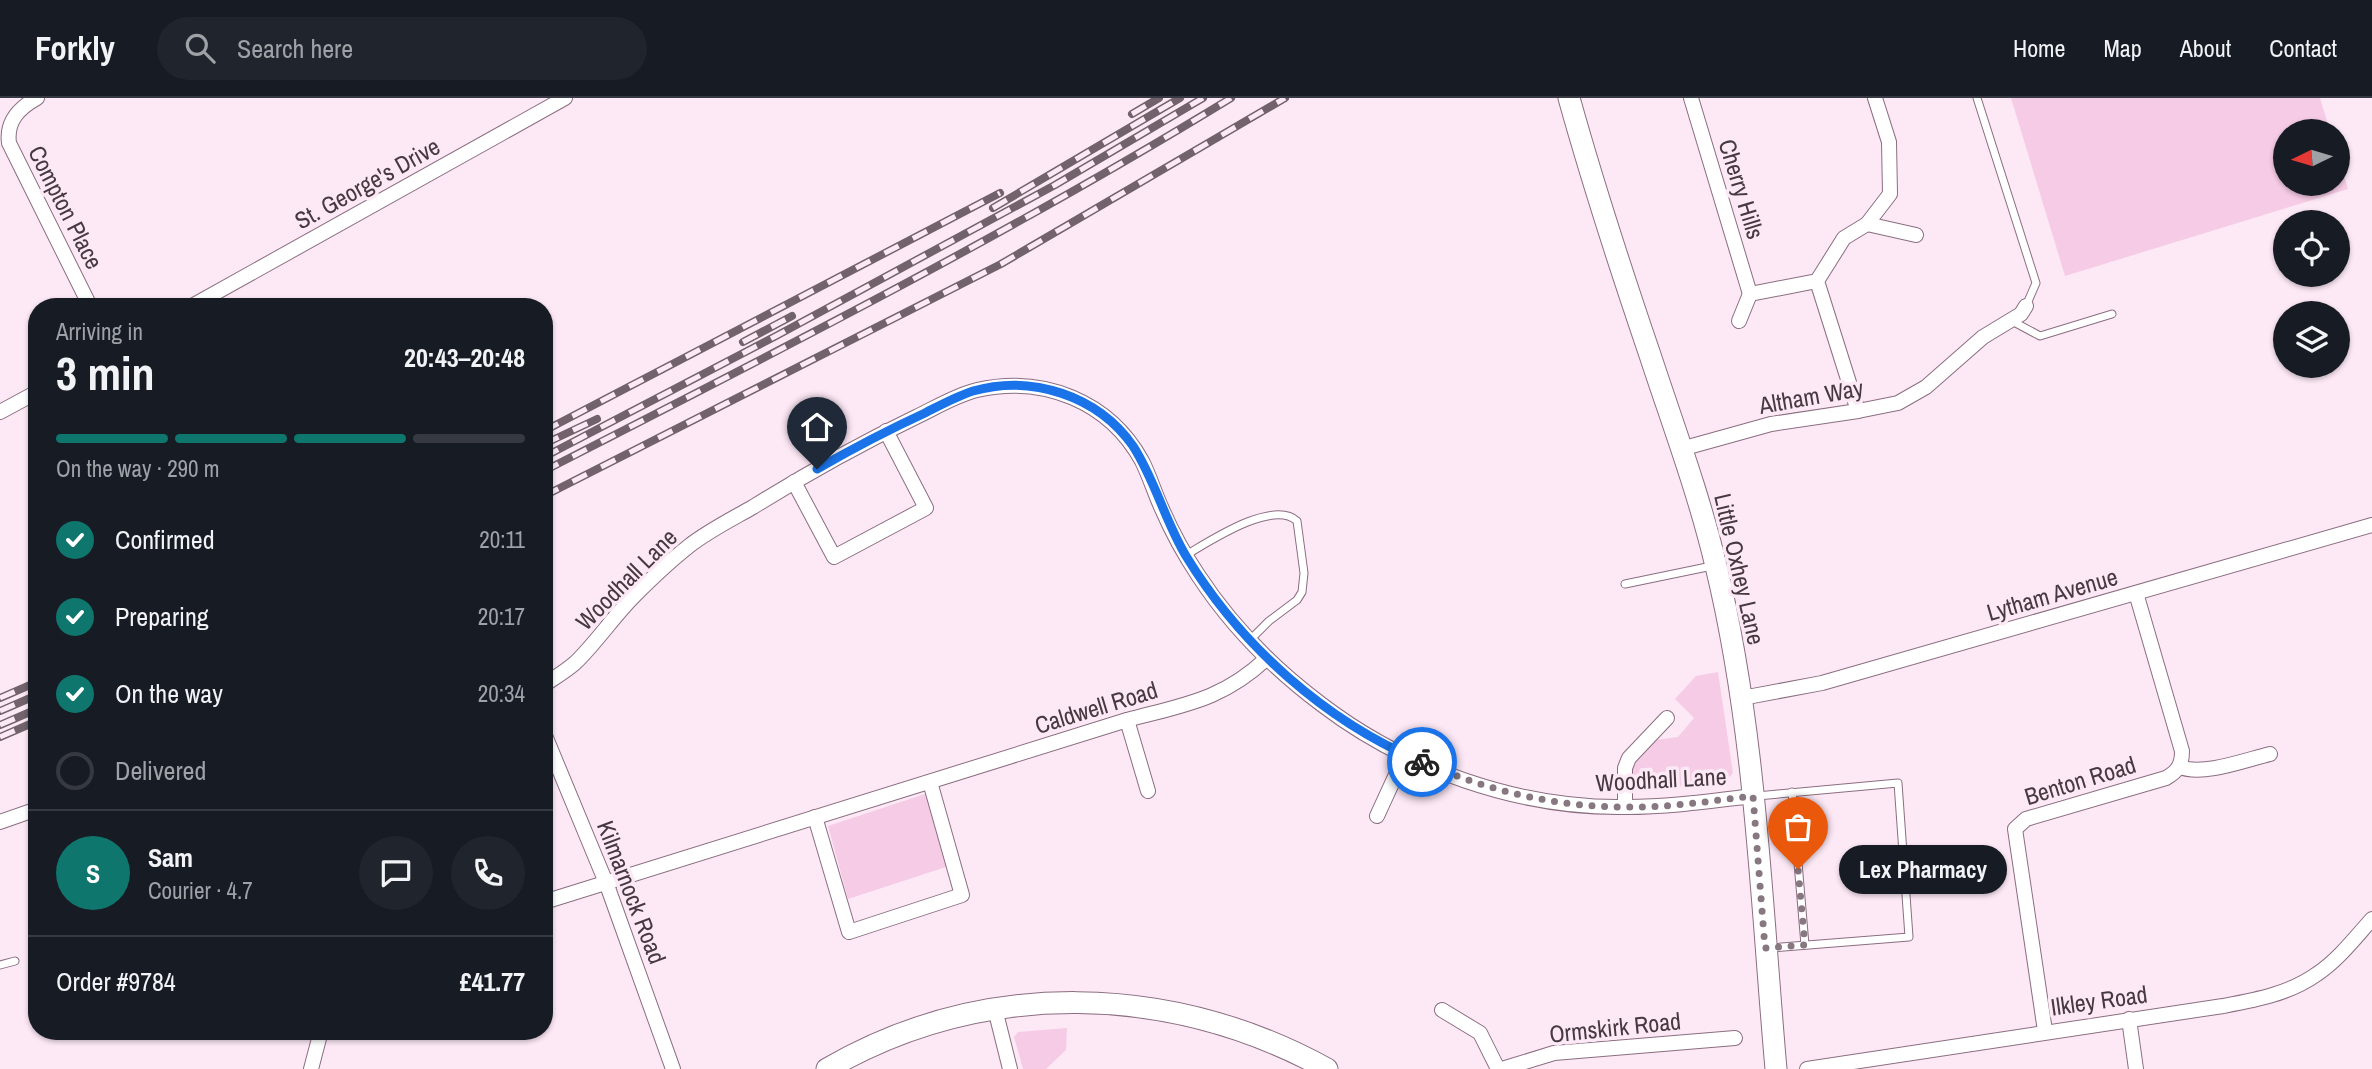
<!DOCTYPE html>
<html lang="en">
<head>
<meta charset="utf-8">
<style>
	:root { --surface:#171b24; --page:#20242c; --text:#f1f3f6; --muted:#9ea1a6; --line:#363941; --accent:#0f766e }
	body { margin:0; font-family:"Archivo Narrow",sans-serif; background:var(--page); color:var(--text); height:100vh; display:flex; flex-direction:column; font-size:26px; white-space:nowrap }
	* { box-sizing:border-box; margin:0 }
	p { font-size:23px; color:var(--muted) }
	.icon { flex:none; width:38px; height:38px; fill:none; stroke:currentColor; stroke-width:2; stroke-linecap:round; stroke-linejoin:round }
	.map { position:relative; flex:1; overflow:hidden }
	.side { position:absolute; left:28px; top:200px; width:525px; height:742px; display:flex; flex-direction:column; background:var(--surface); border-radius:28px; box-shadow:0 2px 5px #0004 }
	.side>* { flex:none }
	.needle { width:46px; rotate:265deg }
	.buttons { position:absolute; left:2273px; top:21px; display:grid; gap:14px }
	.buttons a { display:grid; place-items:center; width:77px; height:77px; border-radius:50%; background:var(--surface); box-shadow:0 2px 5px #0004; font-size:35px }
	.pin { position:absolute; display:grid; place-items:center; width:60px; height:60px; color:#fff; margin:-72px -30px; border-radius:50% 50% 50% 0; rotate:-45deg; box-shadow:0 0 7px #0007 }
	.pin .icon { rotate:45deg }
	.courier { position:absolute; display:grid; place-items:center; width:70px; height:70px; margin:-35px; border:5px solid #1a73e8; border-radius:50%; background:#fff; color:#222; box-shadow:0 2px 9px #0007 }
	.bubble { position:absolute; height:49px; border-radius:24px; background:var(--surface); box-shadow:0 2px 5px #0004; font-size:23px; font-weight:700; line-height:49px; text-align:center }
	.headline em { font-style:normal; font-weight:700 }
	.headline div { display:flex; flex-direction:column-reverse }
	.headline { display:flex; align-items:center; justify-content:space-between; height:119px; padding:0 28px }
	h1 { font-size:46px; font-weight:700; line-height:52px }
	.bar { display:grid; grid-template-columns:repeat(4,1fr); gap:10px 7px; align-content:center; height:84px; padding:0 28px }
	.bar i { height:9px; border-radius:5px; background:var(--line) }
	.bar .on { background:var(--accent) }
	.bar p { grid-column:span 4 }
	.line { display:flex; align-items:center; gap:18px; padding:0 28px; border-top:2px solid var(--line) }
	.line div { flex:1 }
	.round { display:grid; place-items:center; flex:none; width:74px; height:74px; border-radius:37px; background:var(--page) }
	ol { padding:0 28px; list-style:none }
	li { display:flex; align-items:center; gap:21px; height:77px }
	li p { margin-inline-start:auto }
	li .icon { padding:7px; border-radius:50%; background:var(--accent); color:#fff; stroke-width:4 }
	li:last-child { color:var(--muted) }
	li i { width:38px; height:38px; border:4px solid var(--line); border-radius:50% }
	header { display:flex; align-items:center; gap:42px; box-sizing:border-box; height:98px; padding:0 35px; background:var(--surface); border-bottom:2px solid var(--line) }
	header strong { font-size:33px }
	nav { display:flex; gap:38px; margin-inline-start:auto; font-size:24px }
	.search { width:490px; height:63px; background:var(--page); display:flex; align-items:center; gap:18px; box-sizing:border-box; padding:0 24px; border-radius:38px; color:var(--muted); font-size:26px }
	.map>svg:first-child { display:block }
	.green { fill:#f6cbe6 }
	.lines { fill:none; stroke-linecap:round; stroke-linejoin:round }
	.service-casing { stroke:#8b6e80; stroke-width:9 }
	.minor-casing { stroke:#8b6e80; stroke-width:16 }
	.secondary-casing { stroke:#8b6e80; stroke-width:23 }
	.service { stroke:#fff; stroke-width:7 }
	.minor { stroke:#fff; stroke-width:14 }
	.secondary { stroke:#fff; stroke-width:21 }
	.rail-casing { stroke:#71626c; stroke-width:8 }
	.rail { stroke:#fde9f6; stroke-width:5; stroke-dasharray:16; stroke-linecap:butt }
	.done { stroke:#867780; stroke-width:7; stroke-dasharray:0 12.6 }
	.route { stroke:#1a73e8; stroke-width:9 }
	.labels { text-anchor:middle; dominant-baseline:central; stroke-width:7; stroke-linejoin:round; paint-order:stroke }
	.street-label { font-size:24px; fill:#463941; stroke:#fde9f6 }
</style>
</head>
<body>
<header>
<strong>Forkly</strong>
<div class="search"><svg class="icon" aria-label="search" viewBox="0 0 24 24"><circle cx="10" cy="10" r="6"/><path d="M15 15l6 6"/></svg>Search here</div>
<nav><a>Home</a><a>Map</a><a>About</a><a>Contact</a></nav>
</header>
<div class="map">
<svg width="2372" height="971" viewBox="0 0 2372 971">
	<rect width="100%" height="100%" fill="#fde9f6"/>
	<g class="green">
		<path d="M2011 0H2320L2330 33H2286V86H2338V58L2348 91 2065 178Z"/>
		<path d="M1718 574 1733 675 1725 684 1632 692 1630 685 1631 667 1655 642 1678 639 1694 620 1675 601 1696 578Z"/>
		<path d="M928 695 949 768 848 801 828 728Z"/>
		<path d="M1067 930 1066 952 1046 971H1023L1014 939 1018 934Z"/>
	</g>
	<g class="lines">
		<g class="service-casing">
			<g id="service">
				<path d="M1977 0 2036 185 2026 208"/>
				<path d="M2012 223 2040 238 2112 216"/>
				<path d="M1186 457C1210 443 1273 401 1297 423L1304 475 1302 494 1297 502 1269 523 1250 542"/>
				<path d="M1625 486 1712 468"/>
				<path d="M1792 694 1805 847"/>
				<path d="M1757 698 1898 685 1909 839 1770 850"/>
				<path d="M0 867 15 863"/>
			</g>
		</g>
		<g class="minor-casing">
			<g id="minor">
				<path d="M37 0C19 10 6 23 9 45L90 208"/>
				<path d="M1691 0 1750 196 1817 183"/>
				<path d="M1867 126 1916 137"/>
				<path d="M192 208 565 0"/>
				<path d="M1739 223 1750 196"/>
				<path d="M1858 313 1817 183 1844 140 1867 126 1890 96 1889 44 1875 0"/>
				<path d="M0 314 37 294"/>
				<path d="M1681 351 1771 326 1858 313 1898 305 1926 289 1983 239 2021 216 2026 208"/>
				<path d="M794 384 834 459 926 410 886 333"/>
				<path d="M544 587C554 580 566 573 575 565 596 545 613 519 634 498 651 481 670 463 689 448 708 433 732 421 753 409 806 376 860 346 916 319 935 310 956 297 977 292 1043 277 1109 303 1142 363 1150 379 1155 396 1162 411 1172 434 1184 456 1198 477 1230 526 1273 570 1321 606 1406 671 1519 711 1626 709 1669 709 1711 703 1753 698"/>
				<path d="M1742 600 1822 585 2372 427"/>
				<path d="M1127 622 1148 693"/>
				<path d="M544 635 607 787 673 971"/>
				<path d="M2180 669C2204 678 2245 662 2270 656"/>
				<path d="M1625 709V670L1629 660 1667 620"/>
				<path d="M1377 718 1405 657"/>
				<path d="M815 719 849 834 962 797 930 684"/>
				<path d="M0 724 37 711"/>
				<path d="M544 804 1127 622C1183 607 1223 602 1267 560"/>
				<path d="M995 911 1010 971"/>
				<path d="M1442 912 1480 935 1498 971"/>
				<path d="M2129 921 2136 971"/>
				<path d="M2045 933 2015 731 2026 721 2166 680C2178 673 2182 667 2182 653L2136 495"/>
				<path d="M311 971 321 933"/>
				<path d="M1502 971 1554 955 1735 940"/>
				<path d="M1807 971 2223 908C2255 902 2289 896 2317 876 2338 862 2355 840 2372 821"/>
			</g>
		</g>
		<g class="secondary-casing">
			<g id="secondary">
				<path d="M1569 0C1593 86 1621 172 1650 257 1673 327 1699 396 1716 468 1756 633 1761 803 1776 971"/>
				<path d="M827 971C984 880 1170 885 1327 971"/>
			</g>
		</g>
		<use href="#service" class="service"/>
		<use href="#minor" class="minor"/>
		<use href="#secondary" class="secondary"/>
		<g class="rail-casing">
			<g id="rail">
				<path d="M1132 16 1159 0"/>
				<path d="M993 110 1180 0"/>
				<path d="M743 244 792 218"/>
				<path d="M544 333 1000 95"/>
				<path d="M544 346 597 321"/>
				<path d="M544 359 776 238 1055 87 1203 0"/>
				<path d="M544 373C776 254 1009 136 1231 0"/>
				<path d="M544 398 1001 166 1285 0"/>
				<path d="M0 600 37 584"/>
				<path d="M0 613 37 597"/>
				<path d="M0 627 37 611"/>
				<path d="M0 639 37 623"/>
			</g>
		</g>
		<use href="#rail" class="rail"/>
	</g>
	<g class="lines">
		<path class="done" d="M1422 664C1486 692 1554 709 1625 709 1667 710 1710 703 1753 698L1765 850 1805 847 1798 771"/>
		<path class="route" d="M817 371C852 351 888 332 925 315 941 307 957 298 973 293 1032 276 1098 298 1133 348 1155 382 1165 423 1186 458 1241 548 1325 623 1422 664"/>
	</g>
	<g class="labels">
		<g class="street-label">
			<text transform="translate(367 85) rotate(-29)">St. George's Drive</text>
			<text transform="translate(1742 91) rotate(73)">Cherry Hills</text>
			<text transform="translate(66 109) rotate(63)">Compton Place</text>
			<text transform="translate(1811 298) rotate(-10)">Altham Way</text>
			<text transform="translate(1740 471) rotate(77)">Little Oxhey Lane</text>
			<text transform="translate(626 481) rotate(-45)">Woodhall Lane</text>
			<text transform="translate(2052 496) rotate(-16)">Lytham Avenue</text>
			<text transform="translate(1096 609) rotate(-17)">Caldwell Road</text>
			<text transform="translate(1661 681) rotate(-3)">Woodhall Lane</text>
			<text transform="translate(2080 682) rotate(-17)">Benton Road</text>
			<text transform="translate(632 794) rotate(69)">Kilmarnock Road</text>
			<text transform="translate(2099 902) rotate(-8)">Ilkley Road</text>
			<text transform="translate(1615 929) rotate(-6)">Ormskirk Road</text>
		</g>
	</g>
</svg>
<div class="buttons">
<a><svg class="needle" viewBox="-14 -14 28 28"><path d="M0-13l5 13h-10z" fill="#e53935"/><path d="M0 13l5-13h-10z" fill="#9ea1a6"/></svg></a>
<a><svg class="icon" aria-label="locate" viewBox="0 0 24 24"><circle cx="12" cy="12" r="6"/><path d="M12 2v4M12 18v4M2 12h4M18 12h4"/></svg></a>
<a><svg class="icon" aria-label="layers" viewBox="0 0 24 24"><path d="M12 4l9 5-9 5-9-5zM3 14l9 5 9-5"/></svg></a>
</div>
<div class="pin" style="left:1798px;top:771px;background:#ea580c"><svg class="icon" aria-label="bag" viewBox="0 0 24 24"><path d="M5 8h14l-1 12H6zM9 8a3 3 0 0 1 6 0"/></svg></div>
<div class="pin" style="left:817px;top:371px;background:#1f2937"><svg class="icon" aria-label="home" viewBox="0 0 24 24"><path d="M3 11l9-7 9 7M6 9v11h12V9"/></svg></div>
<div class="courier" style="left:1422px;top:664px"><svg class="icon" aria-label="bike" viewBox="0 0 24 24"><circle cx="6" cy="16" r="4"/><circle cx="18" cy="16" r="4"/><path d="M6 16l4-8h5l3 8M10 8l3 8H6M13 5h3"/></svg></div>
<div class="bubble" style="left:1839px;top:747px;width:168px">Lex Pharmacy</div>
<section class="side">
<div class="headline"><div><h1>3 min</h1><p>Arriving in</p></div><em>20:43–20:48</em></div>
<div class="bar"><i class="on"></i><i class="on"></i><i class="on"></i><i></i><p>On the way · 290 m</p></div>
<ol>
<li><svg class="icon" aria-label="check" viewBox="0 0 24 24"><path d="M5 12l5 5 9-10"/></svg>Confirmed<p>20:11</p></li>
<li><svg class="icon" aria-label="check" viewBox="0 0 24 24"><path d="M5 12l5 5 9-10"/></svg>Preparing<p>20:17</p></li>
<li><svg class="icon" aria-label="check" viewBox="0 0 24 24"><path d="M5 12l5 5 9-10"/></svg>On the way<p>20:34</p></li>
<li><i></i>Delivered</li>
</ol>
<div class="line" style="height:126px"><b class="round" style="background:var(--accent);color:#fff">S</b><div><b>Sam</b><p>Courier · 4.7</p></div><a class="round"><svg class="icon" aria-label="chat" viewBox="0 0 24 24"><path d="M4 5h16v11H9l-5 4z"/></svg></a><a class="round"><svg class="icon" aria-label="phone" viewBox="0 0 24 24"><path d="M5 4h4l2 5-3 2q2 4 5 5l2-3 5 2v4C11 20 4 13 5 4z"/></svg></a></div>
<div class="line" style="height:91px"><div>Order #9784</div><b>£41.77</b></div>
</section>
</div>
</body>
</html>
